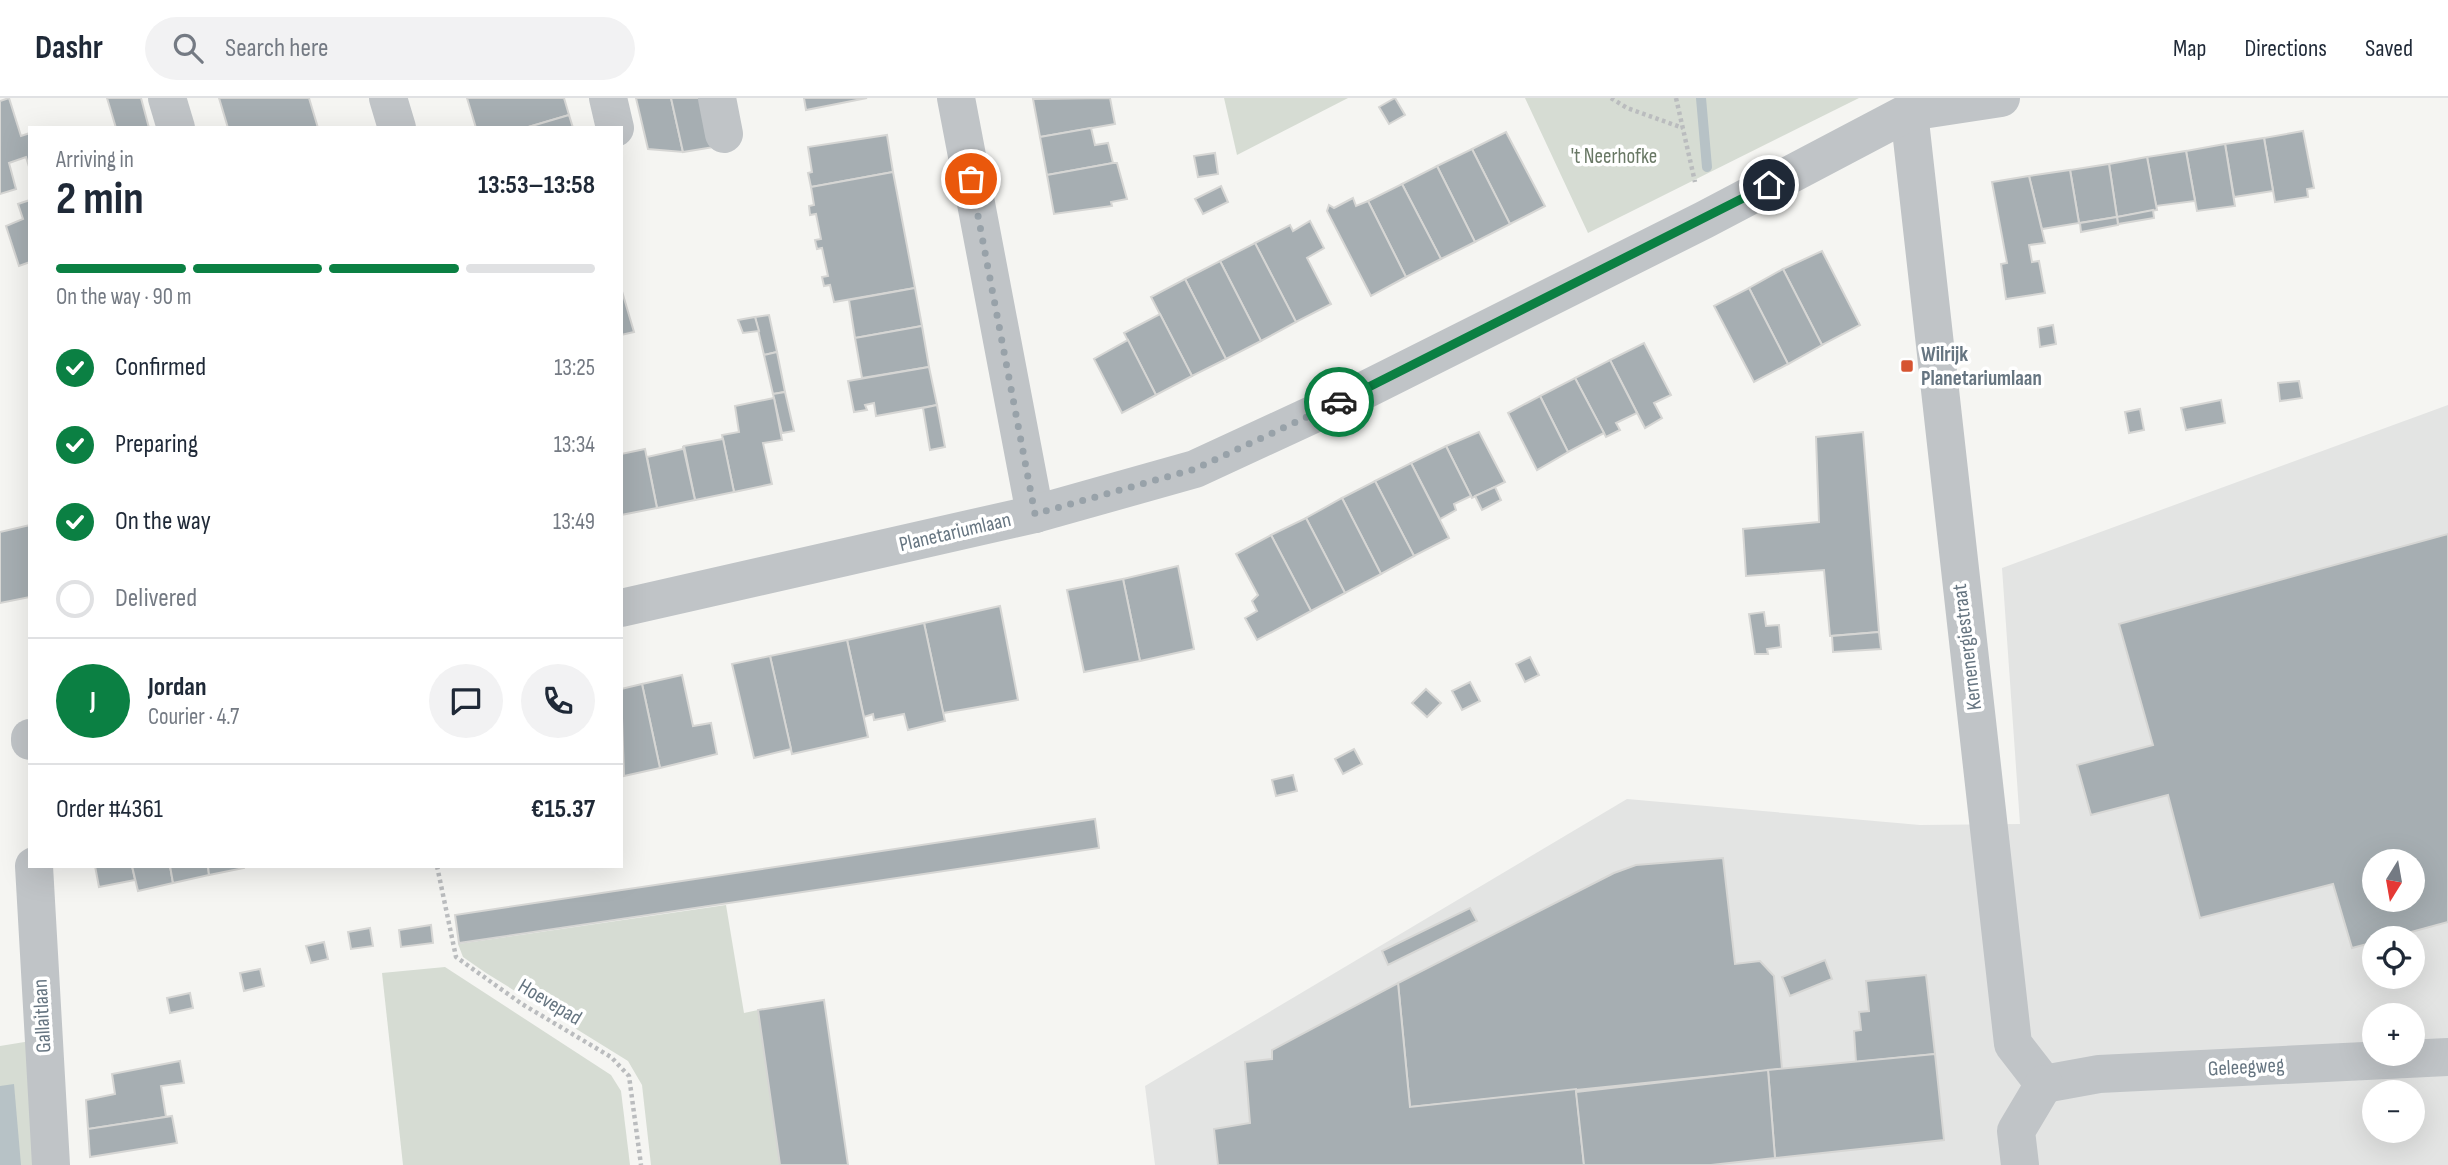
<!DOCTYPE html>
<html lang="en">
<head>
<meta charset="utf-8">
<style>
	:root { --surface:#fff; --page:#f2f2f3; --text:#1f2937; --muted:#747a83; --line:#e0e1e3; --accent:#0b8043 }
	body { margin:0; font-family:"Sofia Sans Condensed",sans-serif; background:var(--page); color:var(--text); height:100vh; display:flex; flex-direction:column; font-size:26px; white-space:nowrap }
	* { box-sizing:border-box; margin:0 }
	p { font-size:23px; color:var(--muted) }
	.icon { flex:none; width:38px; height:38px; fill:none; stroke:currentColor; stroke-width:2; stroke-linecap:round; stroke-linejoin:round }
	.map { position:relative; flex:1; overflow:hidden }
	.drawer { position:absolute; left:28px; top:28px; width:595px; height:742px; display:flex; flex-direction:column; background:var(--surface); border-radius:0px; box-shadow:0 7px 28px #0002 }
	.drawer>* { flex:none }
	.needle { width:46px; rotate:191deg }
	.fabs { position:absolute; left:2362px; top:751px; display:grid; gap:14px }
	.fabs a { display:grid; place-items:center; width:63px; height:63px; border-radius:50%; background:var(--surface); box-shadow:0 7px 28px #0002; font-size:35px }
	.pin { position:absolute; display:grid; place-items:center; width:60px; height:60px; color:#fff; margin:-30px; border:4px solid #fff; border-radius:50%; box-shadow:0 2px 7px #0007 }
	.courier { position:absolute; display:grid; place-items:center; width:70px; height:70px; margin:-35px; border:5px solid #0b8043; border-radius:50%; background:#fff; color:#222; box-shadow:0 2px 9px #0007 }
	.overview em { font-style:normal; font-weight:700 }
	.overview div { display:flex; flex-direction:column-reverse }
	.overview { display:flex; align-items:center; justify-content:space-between; height:119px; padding:0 28px }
	h1 { font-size:46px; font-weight:700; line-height:52px }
	.bar { display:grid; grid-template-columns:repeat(4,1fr); gap:10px 7px; align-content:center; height:84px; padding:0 28px }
	.bar i { height:9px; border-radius:5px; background:var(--line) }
	.bar .on { background:var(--accent) }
	.bar p { grid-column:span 4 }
	.line { display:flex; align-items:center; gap:18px; padding:0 28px; border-top:2px solid var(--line) }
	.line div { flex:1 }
	.round { display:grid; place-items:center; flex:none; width:74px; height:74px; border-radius:37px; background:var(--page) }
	ol { padding:0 28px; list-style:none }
	li { display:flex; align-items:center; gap:21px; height:77px }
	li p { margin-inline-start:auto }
	li .icon { padding:7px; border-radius:50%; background:var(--accent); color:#fff; stroke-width:4 }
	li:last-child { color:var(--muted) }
	li i { width:38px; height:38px; border:4px solid var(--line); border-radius:50% }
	header { display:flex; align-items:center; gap:42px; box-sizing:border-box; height:98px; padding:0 35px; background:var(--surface); border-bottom:2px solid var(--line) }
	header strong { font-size:33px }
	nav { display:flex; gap:38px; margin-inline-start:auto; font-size:24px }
	.search { width:490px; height:63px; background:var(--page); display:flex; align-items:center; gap:18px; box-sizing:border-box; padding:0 24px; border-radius:38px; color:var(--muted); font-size:26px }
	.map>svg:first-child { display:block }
	.built { fill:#e3e4e3; fill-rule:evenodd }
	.green { fill:#d6dcd3 }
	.water { fill:#b7c2c6 }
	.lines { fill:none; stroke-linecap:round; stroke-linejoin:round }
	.stream { stroke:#b7c2c6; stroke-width:10 }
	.building { fill:#a6aeb2; stroke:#d6d6d4; stroke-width:2; fill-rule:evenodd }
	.path { stroke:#babcbe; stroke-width:4.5; stroke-dasharray:3.5 3.5; stroke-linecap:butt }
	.minor { stroke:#c0c4c7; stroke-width:38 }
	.done { stroke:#98a2a9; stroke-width:7; stroke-dasharray:0 12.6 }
	.route { stroke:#0b8043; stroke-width:9 }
	.poi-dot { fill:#d65431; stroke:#fff; stroke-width:2.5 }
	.labels { text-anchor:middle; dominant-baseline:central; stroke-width:7; stroke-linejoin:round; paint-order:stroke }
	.park-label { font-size:21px; fill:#697865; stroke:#fff }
	.poi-label { font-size:21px; font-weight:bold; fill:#667581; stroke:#fff; text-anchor:start }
	.street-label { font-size:21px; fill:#667581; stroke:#fff }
</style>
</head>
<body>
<header>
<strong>Dashr</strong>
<div class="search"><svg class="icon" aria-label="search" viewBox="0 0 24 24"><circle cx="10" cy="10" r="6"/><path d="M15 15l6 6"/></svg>Search here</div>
<nav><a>Map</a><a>Directions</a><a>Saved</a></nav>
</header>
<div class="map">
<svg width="2448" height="1067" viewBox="0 0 2448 1067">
	<rect width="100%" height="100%" fill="#f5f5f2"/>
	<path class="built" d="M2448 307V1067H1155L1145 988 1627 701 1920 727 2020 726 2002 470ZM2375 763H2413V802H2375ZM2375 840H2413V878H2375ZM2375 917H2413V956H2375ZM2375 994H2413V1032H2375Z"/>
	<g class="green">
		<path d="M1224 0H1348L1237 57Z"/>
		<path d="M1525 0H1859L1588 135Z"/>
		<path d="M726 807 744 915 758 912 780 1067H651L642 987 628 963 486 875 463 859 458 846Z"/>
		<path d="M445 869 611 977 621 993 630 1067H403L382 875Z"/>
		<path d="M43 941 49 1067H0V948Z"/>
	</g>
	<path class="water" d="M14 986 21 1067H0V988Z"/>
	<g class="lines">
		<path class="stream" d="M1701 0 1707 69"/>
	</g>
	<g class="building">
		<path d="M9 0 21 38 30 35V72L26 59 9 65 16 91 0 96V3Z"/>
		<path d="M107 0H141L149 30H116Z"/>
		<path d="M219 0H309L318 30H228Z"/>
		<path d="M467 0H564L569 17 525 30H476Z"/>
		<path d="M636 0H671L683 54 648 51Z"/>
		<path d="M671 0H703L714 49 683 54Z"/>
		<path d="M804 0H867L806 12Z"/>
		<path d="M1110 0 1115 26 1040 39 1033 1Z"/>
		<path d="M1395 0 1405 17 1389 26 1379 9Z"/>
		<path d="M569 17 573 30H525Z"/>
		<path d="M1091 30 1095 47 1108 45 1113 65 1047 77 1040 39Z"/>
		<path d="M2303 33 2314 90 2307 91 2308 99 2275 104 2264 40Z"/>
		<path d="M1506 34 1545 108 1510 126 1472 51Z"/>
		<path d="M887 37 893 74 811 89 808 75 812 74 808 49Z"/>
		<path d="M2264 40 2273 93 2234 99 2225 46Z"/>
		<path d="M2225 46 2235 108 2197 113 2186 53Z"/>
		<path d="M1472 51 1510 126 1475 144 1437 68Z"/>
		<path d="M2186 53 2195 103 2156 108 2147 59Z"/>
		<path d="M1215 55 1218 76 1198 79 1194 58Z"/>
		<path d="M2147 59 2157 112 2117 119 2109 66Z"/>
		<path d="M1113 65H1117L1127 101 1111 104 1112 108 1054 116 1047 77Z"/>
		<path d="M2109 66 2117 119 2079 125 2070 72Z"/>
		<path d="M1437 68 1475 144 1441 161 1402 86Z"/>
		<path d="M2070 72 2079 125 2042 131 2029 78Z"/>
		<path d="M893 74 915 190 834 204 830 187 824 188 822 179 828 178 822 150 817 151 815 142 821 141 816 116 810 117 809 108 814 107 811 89Z"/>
		<path d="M2029 78 2045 145 2029 147 2032 164 2039 163 2045 195 2006 201 2001 166 2007 165 1992 84Z"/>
		<path d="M1402 86 1441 161 1406 179 1368 103Z"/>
		<path d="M1221 88 1228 104 1203 116 1195 101Z"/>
		<path d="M1353 100 1356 108 1368 103 1406 179 1371 198 1327 113 1329 107 1334 110Z"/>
		<path d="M30 102V164L19 168 6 128 23 121 18 106Z"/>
		<path d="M2153 112 2154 120 2118 126 2117 119Z"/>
		<path d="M2117 119 2118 127 2081 134 2080 125Z"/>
		<path d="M1310 123 1324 150 1307 160 1331 206 1296 224 1255 145 1290 127 1293 133Z"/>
		<path d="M1255 145 1296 224 1261 243 1220 163Z"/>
		<path d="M1822 153 1860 227 1822 247 1783 171Z"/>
		<path d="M1220 163 1261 243 1226 261 1185 181Z"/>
		<path d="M1783 171 1822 247 1788 266 1749 190Z"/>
		<path d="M1185 181 1226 261 1192 278 1151 199Z"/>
		<path d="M621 190 634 234 621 237Z"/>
		<path d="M915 190 922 228 855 240 849 202Z"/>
		<path d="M1749 190 1788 266 1754 284 1714 208Z"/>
		<path d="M1160 216 1192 278 1156 297 1124 235Z"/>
		<path d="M769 217 777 254 764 257 755 219Z"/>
		<path d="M755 219 759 233 743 235 738 222Z"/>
		<path d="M2053 227 2056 246 2040 249 2038 230Z"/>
		<path d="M922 228 929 269 862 280 855 240Z"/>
		<path d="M1128 242 1156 297 1122 315 1094 261Z"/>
		<path d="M1644 245 1671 297 1654 305 1662 320 1645 330 1610 262Z"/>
		<path d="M777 254 785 294 773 296 764 257Z"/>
		<path d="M1610 262 1637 315 1616 325 1620 332 1606 339 1575 280Z"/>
		<path d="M929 269 937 307 876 318 874 305 865 307 867 312 854 314 848 283Z"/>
		<path d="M1575 280 1604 335 1568 354 1540 298Z"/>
		<path d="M2299 283 2302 300 2280 303 2278 285Z"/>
		<path d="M785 294 794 333 782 335 773 296Z"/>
		<path d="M1540 298 1568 354 1537 372 1508 315Z"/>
		<path d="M774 300 782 342 763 345 772 386 734 394 722 337 739 334 735 308Z"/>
		<path d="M2221 302 2225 325 2186 332 2181 310Z"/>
		<path d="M937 307 945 349 930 352 923 310Z"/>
		<path d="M2140 311 2144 332 2129 335 2125 314Z"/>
		<path d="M1479 334 1505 384 1472 400 1446 348Z"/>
		<path d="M1863 334 1879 534 1830 538 1824 472 1746 478 1743 431 1819 424 1816 339Z"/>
		<path d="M723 341 734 394 695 402 684 348Z"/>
		<path d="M683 348 695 402 657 410 647 359 683 351Z"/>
		<path d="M1446 348 1471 398 1454 406 1456 412 1440 421 1411 365Z"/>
		<path d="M645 351 657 410 621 417V356Z"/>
		<path d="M1411 365 1449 440 1414 458 1375 383Z"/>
		<path d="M1375 383 1414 458 1381 476 1342 400Z"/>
		<path d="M1495 389 1501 402 1482 412 1475 398Z"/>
		<path d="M1342 400 1381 476 1345 495 1306 420Z"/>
		<path d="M1306 420 1345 495 1311 513 1271 437Z"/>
		<path d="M30 427V499L0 505V434Z"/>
		<path d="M2448 436V824L2389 840H2375V844L2352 850 2333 786 2200 820 2168 697 2091 717 2077 667 2153 647 2119 526ZM2375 763H2413V802H2375Z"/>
		<path d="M1271 437 1311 513 1257 542 1245 520 1257 513 1252 503 1258 497 1236 456Z"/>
		<path d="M1178 468 1194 551 1140 563 1123 481Z"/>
		<path d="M1123 481 1140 563 1084 574 1067 492Z"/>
		<path d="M1000 508 1018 602 943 615 924 525Z"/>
		<path d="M1764 514 1766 528 1779 527 1781 549 1767 551 1768 556H1755L1749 516Z"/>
		<path d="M924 525 945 623 908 632 904 616 874 622 873 616 864 619 847 542Z"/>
		<path d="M1879 534 1881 551 1833 554 1832 538Z"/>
		<path d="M847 542 868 639 792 656 770 558Z"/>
		<path d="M770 558 791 651 754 660 732 566Z"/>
		<path d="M1530 559 1539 577 1525 584 1516 566Z"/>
		<path d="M682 577 693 628 711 625 717 656 660 670 642 586Z"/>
		<path d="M1470 584 1480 603 1462 612 1452 593Z"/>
		<path d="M642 586 660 670 624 678 621 591Z"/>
		<path d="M1426 591 1441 605 1427 619 1412 605Z"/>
		<path d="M1354 651 1362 666 1343 676 1335 661Z"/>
		<path d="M1293 677 1297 693 1276 698 1272 682Z"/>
		<path d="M1095 721 1099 750 459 845 455 817Z"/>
		<path d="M1723 760 1735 866 1760 863 1774 878 1782 971 1410 1009 1398 885 1614 775 1636 767Z"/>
		<path d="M95 768H132L135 782 99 789Z"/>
		<path d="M132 768H170L173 785 138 793Z"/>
		<path d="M170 768H208L209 777 173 785Z"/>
		<path d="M208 768H244V770L209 777Z"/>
		<path d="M1470 810 1477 823 1388 867 1382 853Z"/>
		<path d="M431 827 433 845 401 849 399 832Z"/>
		<path d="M370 830 373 848 351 851 348 834Z"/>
		<path d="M324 844 328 861 311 865 306 848Z"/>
		<path d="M1825 862 1832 881 1790 898 1782 879Z"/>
		<path d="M260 871 264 888 244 893 240 875Z"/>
		<path d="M1926 877 1935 956 1856 964 1854 933 1861 932 1859 914 1869 913 1866 883Z"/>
		<path d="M1398 885 1410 1009 1576 991 1584 1067H1218L1214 1031 1250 1025 1245 964 1272 961V952Z"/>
		<path d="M190 895 193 910 170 915 167 900Z"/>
		<path d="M824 902 848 1067H780L758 912Z"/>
		<path d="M1935 956 1944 1042 1775 1060 1768 972Z"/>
		<path d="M180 963 184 985 161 988 166 1019 88 1031 86 1002 115 996 112 976Z"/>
		<path d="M1768 972 1775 1060 1711 1067H1584L1576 994Z"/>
		<path d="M172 1018 177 1045 90 1059 88 1031Z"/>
	</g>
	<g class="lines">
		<g class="path">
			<path d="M1611 0 1627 10 1683 30"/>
			<path d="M1676 0 1695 84"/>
			<path d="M437 768 456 859 522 906 611 959 629 978 641 1067"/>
		</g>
		<g class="minor">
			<path d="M167 0 176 30"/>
			<path d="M388 0 397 30"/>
			<path d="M608 0 615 30"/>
			<path d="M717 0 724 36"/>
			<path d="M956 0 1035 416"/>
			<path d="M1909 14 2013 946 2044 986"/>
			<path d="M621 510 1035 416 1195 371 1355 297 1704 122 1909 14 2001 0"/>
			<path d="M30 640V643"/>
			<path d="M34 768 51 1067"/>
			<path d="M2044 986 2099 976 2448 959"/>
			<path d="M2020 1067 2016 1033 2044 986"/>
		</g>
	</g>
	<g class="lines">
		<path class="done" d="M971 81 1035 416 1195 371 1339 304"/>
		<path class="route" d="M1339 304 1769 87"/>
	</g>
	<rect class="poi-dot" x="1900" y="261" width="14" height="14" rx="3.5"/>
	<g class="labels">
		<g class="park-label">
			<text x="1614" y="58">'t Neerhofke</text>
		</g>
		<g class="poi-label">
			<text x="1921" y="256">Wilrijk<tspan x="1921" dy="24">Planetariumlaan</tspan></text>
		</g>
		<g class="street-label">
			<text transform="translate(955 434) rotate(-13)">Planetariumlaan</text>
			<text transform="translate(1967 549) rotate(-97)">Kernenergiestraat</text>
			<text transform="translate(550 904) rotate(31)">Hoevepad</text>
			<text transform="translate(42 918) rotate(-93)">Gallaitlaan</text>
			<text transform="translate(2246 969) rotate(-3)">Geleegweg</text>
		</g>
	</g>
</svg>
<div class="fabs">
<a><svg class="needle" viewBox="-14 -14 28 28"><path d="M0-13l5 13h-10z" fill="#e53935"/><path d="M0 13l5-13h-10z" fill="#747a83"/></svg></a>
<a><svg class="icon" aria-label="locate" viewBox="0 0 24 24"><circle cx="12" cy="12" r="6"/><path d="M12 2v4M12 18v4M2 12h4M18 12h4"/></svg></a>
<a>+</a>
<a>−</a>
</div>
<div class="pin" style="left:971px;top:81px;background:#ea580c"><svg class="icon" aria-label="bag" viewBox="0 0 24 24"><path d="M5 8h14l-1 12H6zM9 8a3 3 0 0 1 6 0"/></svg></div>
<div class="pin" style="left:1769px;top:87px;background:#1f2937"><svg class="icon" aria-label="home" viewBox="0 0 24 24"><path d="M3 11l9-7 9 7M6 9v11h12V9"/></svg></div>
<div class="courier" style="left:1339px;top:304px"><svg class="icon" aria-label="car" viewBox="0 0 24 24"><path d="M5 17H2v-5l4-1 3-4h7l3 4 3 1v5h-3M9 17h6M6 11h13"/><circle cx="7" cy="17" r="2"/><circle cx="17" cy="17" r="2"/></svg></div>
<section class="drawer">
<div class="overview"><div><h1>2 min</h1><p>Arriving in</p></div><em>13:53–13:58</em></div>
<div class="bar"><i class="on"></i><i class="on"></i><i class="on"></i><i></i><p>On the way · 90 m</p></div>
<ol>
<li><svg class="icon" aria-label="check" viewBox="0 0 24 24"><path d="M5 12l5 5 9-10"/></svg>Confirmed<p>13:25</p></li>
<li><svg class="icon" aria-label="check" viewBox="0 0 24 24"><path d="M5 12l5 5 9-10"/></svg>Preparing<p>13:34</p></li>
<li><svg class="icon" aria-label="check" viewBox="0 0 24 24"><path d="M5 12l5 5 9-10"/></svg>On the way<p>13:49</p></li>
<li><i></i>Delivered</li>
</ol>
<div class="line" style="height:126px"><b class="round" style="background:var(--accent);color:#fff">J</b><div><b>Jordan</b><p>Courier · 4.7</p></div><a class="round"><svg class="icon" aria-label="chat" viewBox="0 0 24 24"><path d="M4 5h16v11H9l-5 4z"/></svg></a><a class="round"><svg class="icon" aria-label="phone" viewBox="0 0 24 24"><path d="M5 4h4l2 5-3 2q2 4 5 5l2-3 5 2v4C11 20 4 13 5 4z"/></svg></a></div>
<div class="line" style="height:91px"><div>Order #4361</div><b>€15.37</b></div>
</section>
</div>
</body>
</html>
